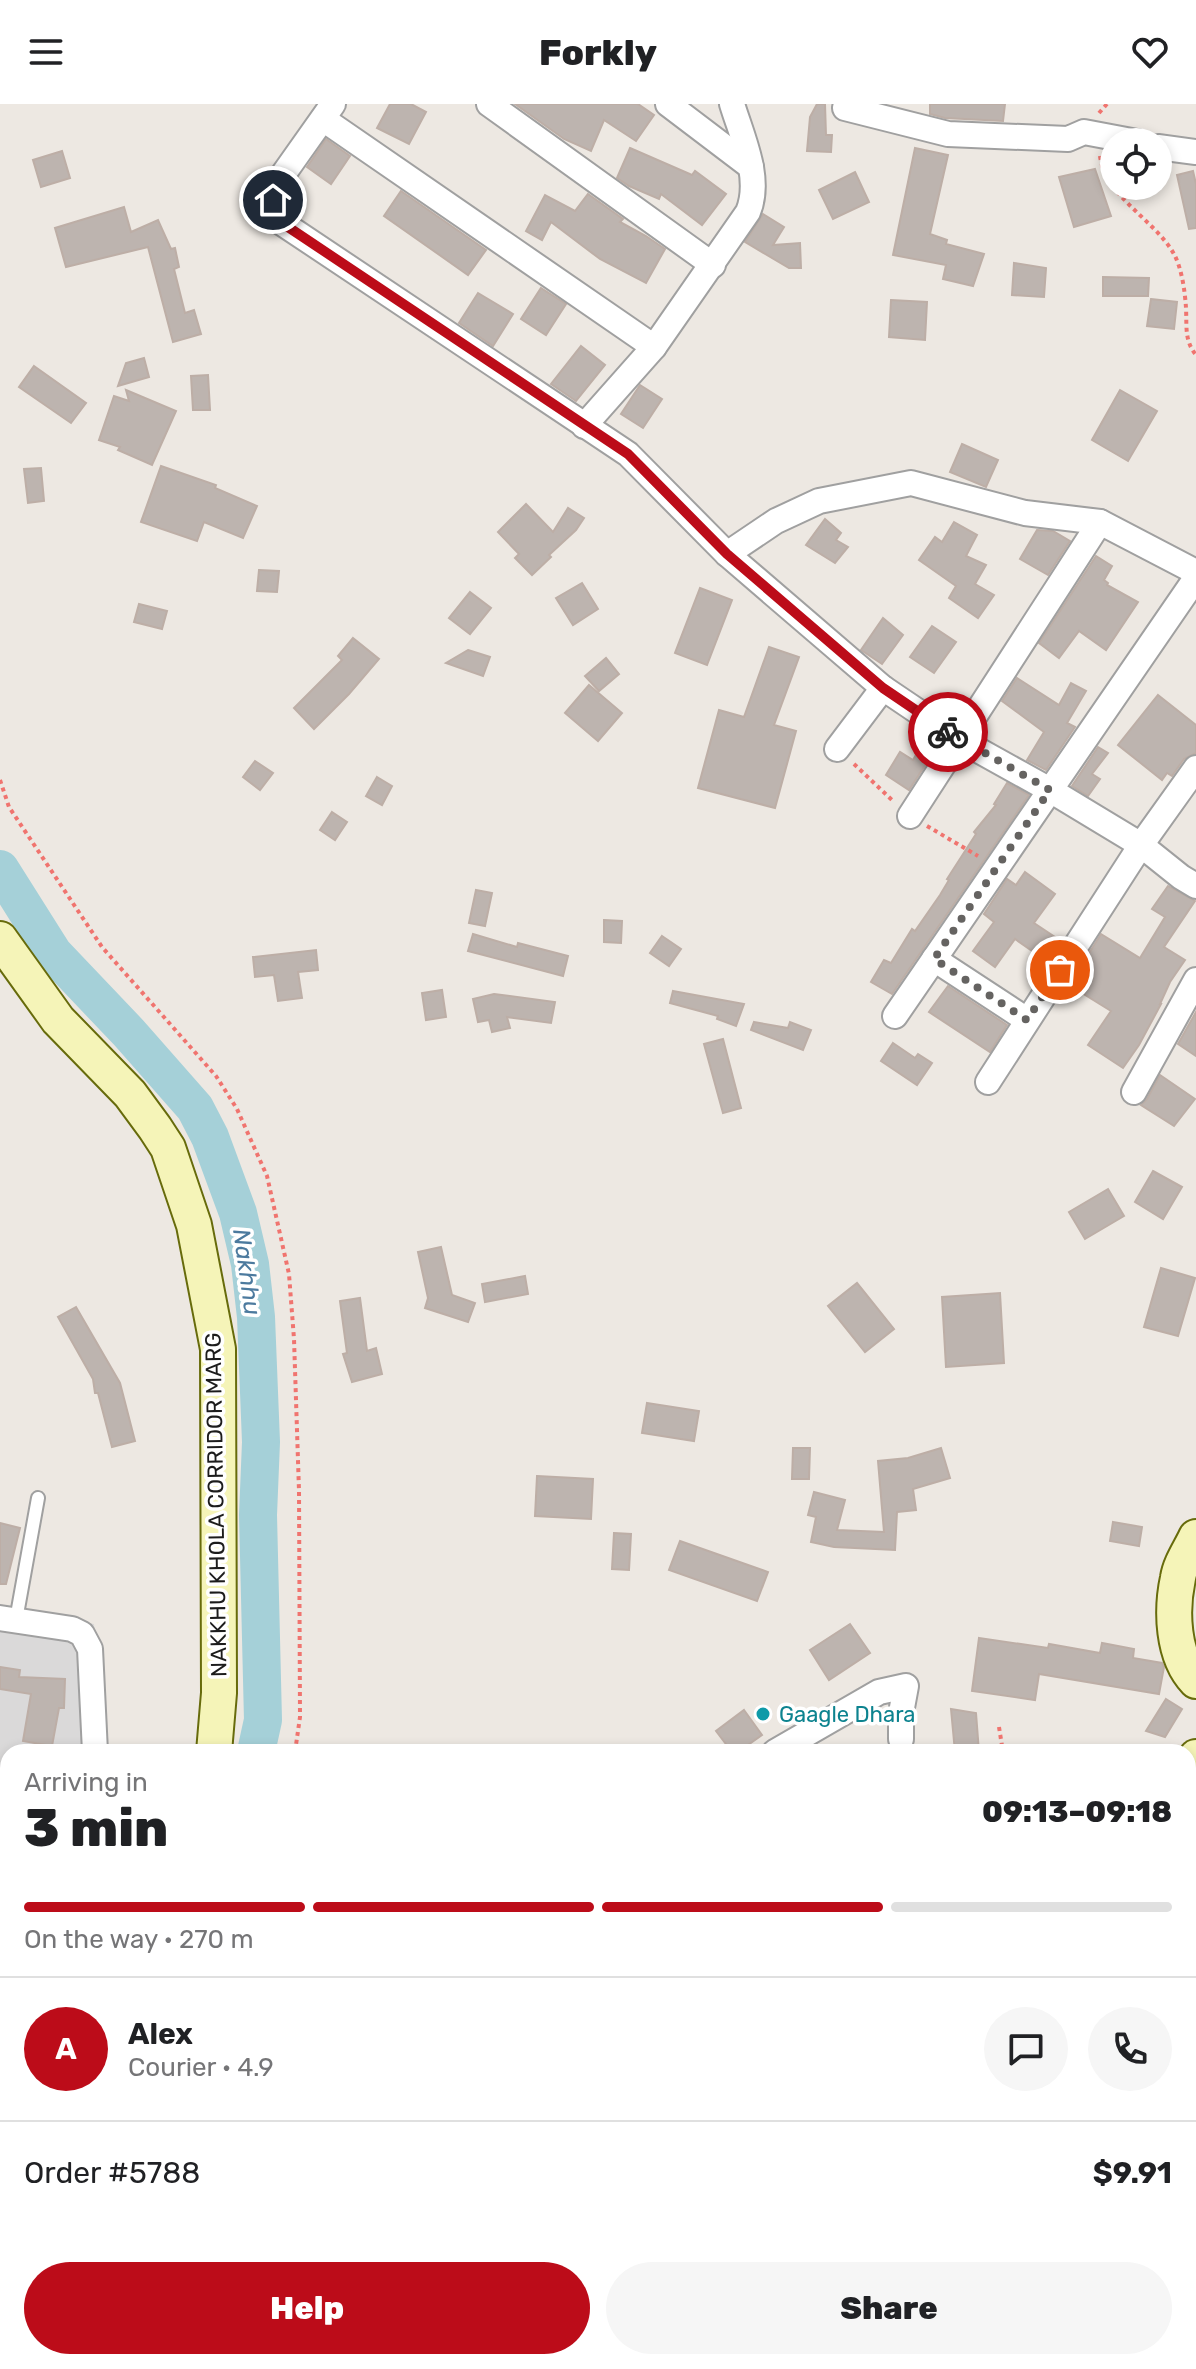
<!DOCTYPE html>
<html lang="en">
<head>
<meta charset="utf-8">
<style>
	:root { --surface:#fff; --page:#f6f6f6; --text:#202124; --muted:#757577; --line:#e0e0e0; --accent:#bc0c19 }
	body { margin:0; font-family:Rubik,sans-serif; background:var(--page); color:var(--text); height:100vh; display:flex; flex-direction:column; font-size:30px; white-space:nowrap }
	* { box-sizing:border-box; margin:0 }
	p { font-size:26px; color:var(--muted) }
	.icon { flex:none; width:44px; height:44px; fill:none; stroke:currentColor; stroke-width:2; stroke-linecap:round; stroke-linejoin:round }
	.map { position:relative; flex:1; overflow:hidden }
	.side { position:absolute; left:0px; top:1640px; width:1196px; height:626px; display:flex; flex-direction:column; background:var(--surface); border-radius:24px 24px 0 0; box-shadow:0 4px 12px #0003 }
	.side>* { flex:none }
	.controls { position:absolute; left:1100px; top:24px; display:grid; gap:16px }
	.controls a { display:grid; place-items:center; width:72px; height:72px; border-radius:50%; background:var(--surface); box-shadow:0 4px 12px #0003; font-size:40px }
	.pin { position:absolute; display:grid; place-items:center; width:68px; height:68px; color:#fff; margin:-34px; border:4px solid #fff; border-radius:50%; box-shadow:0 2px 8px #0007 }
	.courier { position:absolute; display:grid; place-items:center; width:80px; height:80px; margin:-40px; border:6px solid #bc0c19; border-radius:50%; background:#fff; color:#222; box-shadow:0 2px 10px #0007 }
	.summary em { font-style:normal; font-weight:800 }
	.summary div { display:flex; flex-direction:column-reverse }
	.summary { display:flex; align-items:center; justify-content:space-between; height:136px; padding:0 24px }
	h1 { font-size:52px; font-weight:800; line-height:60px }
	.bar { display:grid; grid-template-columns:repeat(4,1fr); gap:12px 8px; align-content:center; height:96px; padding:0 24px }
	.bar i { height:10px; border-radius:6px; background:var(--line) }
	.bar .selected { background:var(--accent) }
	.bar p { grid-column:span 4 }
	.line { display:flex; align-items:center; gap:20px; padding:0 24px; border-top:2px solid var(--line) }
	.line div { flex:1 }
	.round { display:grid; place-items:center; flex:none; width:84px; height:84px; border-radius:42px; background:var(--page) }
	.button { display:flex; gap:16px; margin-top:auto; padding:16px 24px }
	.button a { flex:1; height:92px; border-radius:48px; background:var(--accent); color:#fff; font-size:32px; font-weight:800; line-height:92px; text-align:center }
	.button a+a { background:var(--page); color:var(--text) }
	header { display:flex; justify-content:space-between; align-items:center; height:104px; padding:0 24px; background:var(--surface); font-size:36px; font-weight:800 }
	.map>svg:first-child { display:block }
	.residential { fill:#dad9d9 }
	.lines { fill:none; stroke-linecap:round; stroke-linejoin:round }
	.river { stroke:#a5d0d8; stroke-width:38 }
	.building { fill:#bdb4af; stroke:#bdaea6; stroke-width:2 }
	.lane-casing { stroke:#a0a0a0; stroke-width:16 }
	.street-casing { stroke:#a0a0a0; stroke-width:28 }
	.secondary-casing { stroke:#676b0b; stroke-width:38 }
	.path { stroke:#f0746f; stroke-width:4; stroke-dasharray:4 4; stroke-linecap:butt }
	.lane { stroke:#fff; stroke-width:12 }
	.street { stroke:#fff; stroke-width:24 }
	.secondary { stroke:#f5f4b8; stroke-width:34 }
	.done { stroke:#656361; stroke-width:8; stroke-dasharray:0 14.4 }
	.route { stroke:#bc0c19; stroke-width:10 }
	.culture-dot { fill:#0f9aa8; stroke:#fff; stroke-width:3 }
	.labels { text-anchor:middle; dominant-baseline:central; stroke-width:7; stroke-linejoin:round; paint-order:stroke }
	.street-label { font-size:22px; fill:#1c1c1c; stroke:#fff }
	.culture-label { font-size:22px; fill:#0d838f; stroke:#fff; text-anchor:start }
	.water-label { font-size:24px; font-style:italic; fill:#4c7a9e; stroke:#fff }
</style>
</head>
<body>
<header><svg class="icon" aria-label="menu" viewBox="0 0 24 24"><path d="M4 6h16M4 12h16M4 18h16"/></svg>Forkly<svg class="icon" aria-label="heart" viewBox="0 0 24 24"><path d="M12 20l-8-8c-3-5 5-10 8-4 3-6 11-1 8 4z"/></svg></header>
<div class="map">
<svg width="1196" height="2265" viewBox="0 0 1196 2265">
	<rect width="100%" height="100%" fill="#ede8e2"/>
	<path class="residential" d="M0 1508 94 1520 105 1641 104 1648H8V2258H68L51 2265H0Z"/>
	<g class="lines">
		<g class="river">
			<path d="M0 765 53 849 129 929 195 1004 210 1033 238 1109 250 1160 256 1213 261 1338 258 1411 263 1616 256 1648"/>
			<path d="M354 2265 380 2258"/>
		</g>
	</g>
	<g class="building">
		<path d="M390 0H411L426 8 409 40 377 24Z"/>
		<path d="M515 0H638L654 11 636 37 604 16 591 47 564 35Z"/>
		<path d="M817 0H825L826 31H832L831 48 807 47 810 13Z"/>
		<path d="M930 0H1005L1003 17 945 14 930 10Z"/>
		<path d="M326 35 350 52 331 80 307 63Z"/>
		<path d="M630 44 692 71 695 67 726 90 702 121 661 90 659 95 629 82 617 74Z"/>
		<path d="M915 44 948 51 930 130 947 136 946 140 984 150 973 182 943 175 946 161 893 151Z"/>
		<path d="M62 47 70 74 41 83 33 56Z"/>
		<path d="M1095 65 1111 112 1074 123 1059 73Z"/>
		<path d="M1193 67 1196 80V124L1189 125 1177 71Z"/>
		<path d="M855 68 869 98 833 115 819 86Z"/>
		<path d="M401 87 486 146 468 171 384 112Z"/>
		<path d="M588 90 623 115 620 118 646 132 665 145 646 179 600 155 551 118 542 136 526 127 545 91 575 107Z"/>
		<path d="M124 103 131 128 158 116 171 145 175 144 179 163 174 165 185 209 194 206 201 230 173 238 148 143 66 163 55 124Z"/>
		<path d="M763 110 784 123 773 141 800 139 801 164H789L745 138Z"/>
		<path d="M1014 159 1046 164 1044 193 1012 191Z"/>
		<path d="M1103 173 1149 174 1148 192H1103Z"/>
		<path d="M541 184 566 200 546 231 521 215Z"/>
		<path d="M478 189 513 210 493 242 459 219Z"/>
		<path d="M1151 195 1177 198 1174 225 1147 222Z"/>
		<path d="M891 196 927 198 925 236 889 233Z"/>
		<path d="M581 242 605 261 576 297 551 280Z"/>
		<path d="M144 254 149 273 118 282 126 259Z"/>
		<path d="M34 262 86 299 71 319 19 283Z"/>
		<path d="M208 271 210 306H193L191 272Z"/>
		<path d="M640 281 662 295 643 324 621 310Z"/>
		<path d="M126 286 176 307 152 361 118 346 120 343 99 336 114 292 129 297Z"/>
		<path d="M1120 286 1157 307 1128 357 1092 336Z"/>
		<path d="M962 340 998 356 986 383 950 368Z"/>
		<path d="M161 362 216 381 215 384 257 402 243 434 204 418 197 437 141 418Z"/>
		<path d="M41 364 44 397 28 399 24 365Z"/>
		<path d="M526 400 553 428 568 404 584 414 576 426 549 451 551 453 532 471 515 454 519 450 498 428Z"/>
		<path d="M825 415 841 429 836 436 848 443 835 459 806 441Z"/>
		<path d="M954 418 977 431 966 452 986 461 975 480 994 491 978 514 949 494 956 482 919 456 935 433 942 438Z"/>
		<path d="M1037 426 1053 427 1070 437 1048 471 1020 455Z"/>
		<path d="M1096 452 1112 462 1104 476 1108 479 1107 481 1138 498 1106 546 1079 527 1059 554 1039 539Z"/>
		<path d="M259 466 279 467 277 488 257 487Z"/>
		<path d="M582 479 598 505 573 521 556 494Z"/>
		<path d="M700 484 732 496 707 561 675 549Z"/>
		<path d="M470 488 491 504 470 530 449 514Z"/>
		<path d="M139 500 167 507 162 525 134 518Z"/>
		<path d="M883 514 903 531 882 560 861 546Z"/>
		<path d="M932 522 956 538 934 569 910 553Z"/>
		<path d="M353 534 379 555 349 590 314 625 294 604 342 556 338 552Z"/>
		<path d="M769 543 799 553 774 621 796 627 775 704 698 684 719 606 744 613Z"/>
		<path d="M468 546 490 553 483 572 446 559Z"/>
		<path d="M606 554 619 570 599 587 585 572Z"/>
		<path d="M1017 574 1059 601 1071 579 1086 587 1067 619 1075 623 1046 666 1027 656 1044 628 1002 597Z"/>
		<path d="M589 581 622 609 598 637 565 609Z"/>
		<path d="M1158 591 1196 621V649L1184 655 1172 672 1167 669 1162 676 1118 641Z"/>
		<path d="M927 632 939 640 909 686 886 671 900 648 913 656Z"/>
		<path d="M1098 643 1108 649 1092 670 1100 675 1088 692 1072 682Z"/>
		<path d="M255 657 273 669 260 686 243 673Z"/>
		<path d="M377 673 392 682 382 701 366 692Z"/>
		<path d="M1007 679 1029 691 892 890 871 878 884 856 891 859 912 825 915 827 940 791 949 776 947 775 976 730 974 728 996 701 994 700Z"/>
		<path d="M332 708 347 718 335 736 320 726Z"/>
		<path d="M1025 768 1055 790 1034 819 1061 837 1048 858 1015 835 995 863 973 847 994 818 984 810 1007 775 1016 781Z"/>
		<path d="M1168 782 1195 797 1164 843 1185 856 1170 878 1160 900H1161L1139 941 1123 964 1088 941 1111 907 1069 881 1101 830 1140 854 1165 813 1152 805Z"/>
		<path d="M476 786 492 789 485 822 469 819Z"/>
		<path d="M604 816 622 817 621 839 604 838Z"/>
		<path d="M473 830 517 843 518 839 568 852 563 872 468 847Z"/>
		<path d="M662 832 681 845 669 862 650 849Z"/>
		<path d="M316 846 318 866 298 868 302 894 278 897 274 871 255 873 253 853Z"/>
		<path d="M948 882 1007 921 990 948 929 908Z"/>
		<path d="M442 886 446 913 426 916 422 889Z"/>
		<path d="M673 887 744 900 736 922 717 915 718 912 670 899Z"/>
		<path d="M494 890 555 898 551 919 507 913 510 924 492 928 489 916 478 918 473 895Z"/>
		<path d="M1196 908V952L1178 940Z"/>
		<path d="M754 918 788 924 790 918 811 926 803 946 751 926Z"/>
		<path d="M723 935 741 1004 723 1009 704 940Z"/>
		<path d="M893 939 915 954 918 950 932 959 917 981 881 957Z"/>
		<path d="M1160 971 1195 995 1174 1022 1141 1001 1147 995Z"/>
		<path d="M1153 1067 1182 1083 1163 1115 1135 1098Z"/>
		<path d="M1108 1085 1124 1112 1085 1135 1069 1108Z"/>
		<path d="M441 1143 452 1191 475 1199 468 1218 425 1204 428 1194 418 1148Z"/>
		<path d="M1161 1164 1195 1174 1178 1232 1144 1223Z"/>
		<path d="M525 1172 528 1190 485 1198 482 1180Z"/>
		<path d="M857 1179 894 1225 865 1248 828 1202Z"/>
		<path d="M1000 1189 1004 1259 946 1263 942 1193Z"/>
		<path d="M360 1194 367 1247 376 1244 382 1270 352 1278 343 1250 347 1249 340 1197Z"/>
		<path d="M76 1203 120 1279 135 1337 112 1343 98 1289H95L93 1275 58 1213Z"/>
		<path d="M647 1299 699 1307 694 1337 642 1329Z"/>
		<path d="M793 1344H810L809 1375H792Z"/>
		<path d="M941 1344 950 1374 913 1385 916 1406 897 1408 895 1446 834 1443 811 1438 816 1413 808 1411 814 1388 845 1396 837 1426 884 1428 878 1357 908 1354Z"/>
		<path d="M537 1372 593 1375 591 1415 535 1412Z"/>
		<path d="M1113 1418 1142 1423 1139 1442 1110 1437Z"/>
		<path d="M0 1419 20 1424 6 1480H0Z"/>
		<path d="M614 1429 631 1430 629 1466 612 1465Z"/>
		<path d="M680 1437 768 1468 757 1497 669 1466Z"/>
		<path d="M850 1520 870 1549 829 1576 810 1546Z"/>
		<path d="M979 1534 1048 1544 1049 1540 1100 1549 1102 1539 1134 1545 1133 1554 1162 1559 1164 1563 1159 1590 1039 1570 1035 1596 972 1587Z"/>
		<path d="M0 1563 20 1566 19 1573 65 1575 64 1604H59L52 1642 23 1637 31 1590 0 1585Z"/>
		<path d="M1166 1595 1182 1605 1165 1633 1146 1627Z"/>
		<path d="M951 1605 976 1609 979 1648H955Z"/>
		<path d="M744 1606 762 1631 738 1648H732L716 1627Z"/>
	</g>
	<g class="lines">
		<g class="lane-casing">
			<path id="lane" d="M16 1516 38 1394"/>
		</g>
		<g class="street-casing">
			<g id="street">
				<path d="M333 0 275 82 273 96 276 115 628 350 727 450 883 584 960 636 1050 686 1141 741 1181 773 1196 782"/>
				<path d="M489 0 713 161"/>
				<path d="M668 0 751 63"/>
				<path d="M845 4 948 30 1068 35 1084 28 1137 38"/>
				<path d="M323 15 654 243"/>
				<path d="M1158 43 1196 48"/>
				<path d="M584 322 654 243 748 108C762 74 742 33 732 0"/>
				<path d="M727 450 776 417 819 397 911 379 1025 409 1100 418 1196 468"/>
				<path d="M837 645 883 584"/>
				<path d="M910 712 1100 418"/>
				<path d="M934 855 1027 916"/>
				<path d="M895 912 1196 474"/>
				<path d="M988 978 1141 741 1196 664"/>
				<path d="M1134 988 1196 876"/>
				<path d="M0 1514 72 1525 82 1530 90 1545 95 1648"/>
				<path d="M775 1648 879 1588 906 1582 901 1609V1635"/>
				<path d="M0 1702 8 1705"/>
				<path d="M0 1838 8 1834"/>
				<path d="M0 1948 8 1944"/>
				<path d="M0 2050 8 2047"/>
				<path d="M1188 2061 1196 2069"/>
				<path d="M0 2102 8 2120"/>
				<path d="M0 2149 8 2143"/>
			</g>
		</g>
		<g class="secondary-casing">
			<g id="secondary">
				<path d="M0 835 58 916 130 990 155 1024 168 1044 194 1121 218 1245 219 1589 214 1648"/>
				<path d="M1196 1433C1190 1446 1180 1460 1178 1474 1171 1506 1172 1552 1196 1577"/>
				<path d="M1188 1669 1196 1653"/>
				<path d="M1188 1690 1196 1708"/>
				<path d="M1188 1864 1196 1862"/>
				<path d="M93 2265 111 2258"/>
				<path d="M1146 2265V2258"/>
			</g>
		</g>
		<g class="path">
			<path d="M1099 9 1107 0"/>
			<path d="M1100 52C1105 92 1155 116 1174 150 1182 165 1185 188 1186 204 1187 222 1184 236 1196 251"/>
			<path d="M854 660 894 698"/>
			<path d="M0 676 9 703 102 843 216 972 237 1005 267 1072 289 1170 294 1235 299 1387 300 1613 295 1648"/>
			<path d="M927 722 978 752"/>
			<path d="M999 1623 1003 1648"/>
			<path d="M1188 2213 1190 2212 1196 2213"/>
			<path d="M449 2265 458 2258"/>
		</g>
		<use href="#lane" class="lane"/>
		<use href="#street" class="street"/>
		<use href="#secondary" class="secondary"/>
	</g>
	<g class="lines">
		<path class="done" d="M948 628 1050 686 934 855 1027 916 1060 866"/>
		<path class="route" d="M273 96 276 115 628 350 727 450 883 584 948 628"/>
	</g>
	<circle class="culture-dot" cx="763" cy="1610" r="8"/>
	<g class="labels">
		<g class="street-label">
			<text transform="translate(216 1401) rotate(-91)">NAKKHU KHOLA CORRIDOR MARG</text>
		</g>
		<g class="culture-label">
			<text x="779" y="1610">Gaagle Dhara</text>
		</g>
		<g class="water-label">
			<text transform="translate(247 1168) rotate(82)">Nakhhu</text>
		</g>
	</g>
</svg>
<div class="controls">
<a><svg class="icon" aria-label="locate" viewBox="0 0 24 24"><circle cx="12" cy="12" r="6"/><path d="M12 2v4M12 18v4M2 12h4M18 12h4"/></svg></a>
</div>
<div class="pin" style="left:1060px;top:866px;background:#ea580c"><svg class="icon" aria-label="bag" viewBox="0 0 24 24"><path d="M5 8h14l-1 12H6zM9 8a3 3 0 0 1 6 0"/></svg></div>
<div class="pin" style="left:273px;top:96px;background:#1f2937"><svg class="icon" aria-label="home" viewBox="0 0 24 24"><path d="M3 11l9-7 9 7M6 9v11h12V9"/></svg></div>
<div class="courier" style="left:948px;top:628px"><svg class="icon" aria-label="bike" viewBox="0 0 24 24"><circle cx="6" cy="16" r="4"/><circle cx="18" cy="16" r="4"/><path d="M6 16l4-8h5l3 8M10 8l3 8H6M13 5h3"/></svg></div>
<section class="side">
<div class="summary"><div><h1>3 min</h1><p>Arriving in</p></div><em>09:13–09:18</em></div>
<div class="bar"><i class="selected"></i><i class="selected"></i><i class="selected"></i><i></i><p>On the way · 270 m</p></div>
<div class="line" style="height:144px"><b class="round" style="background:var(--accent);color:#fff">A</b><div><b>Alex</b><p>Courier · 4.9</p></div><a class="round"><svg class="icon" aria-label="chat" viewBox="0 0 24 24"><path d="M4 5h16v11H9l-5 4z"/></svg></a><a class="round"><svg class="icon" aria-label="phone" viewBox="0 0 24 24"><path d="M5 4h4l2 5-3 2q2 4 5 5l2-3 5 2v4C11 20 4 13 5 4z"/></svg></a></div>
<div class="line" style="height:104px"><div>Order #5788</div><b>$9.91</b></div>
<div class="button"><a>Help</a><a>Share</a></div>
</section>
</div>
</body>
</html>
